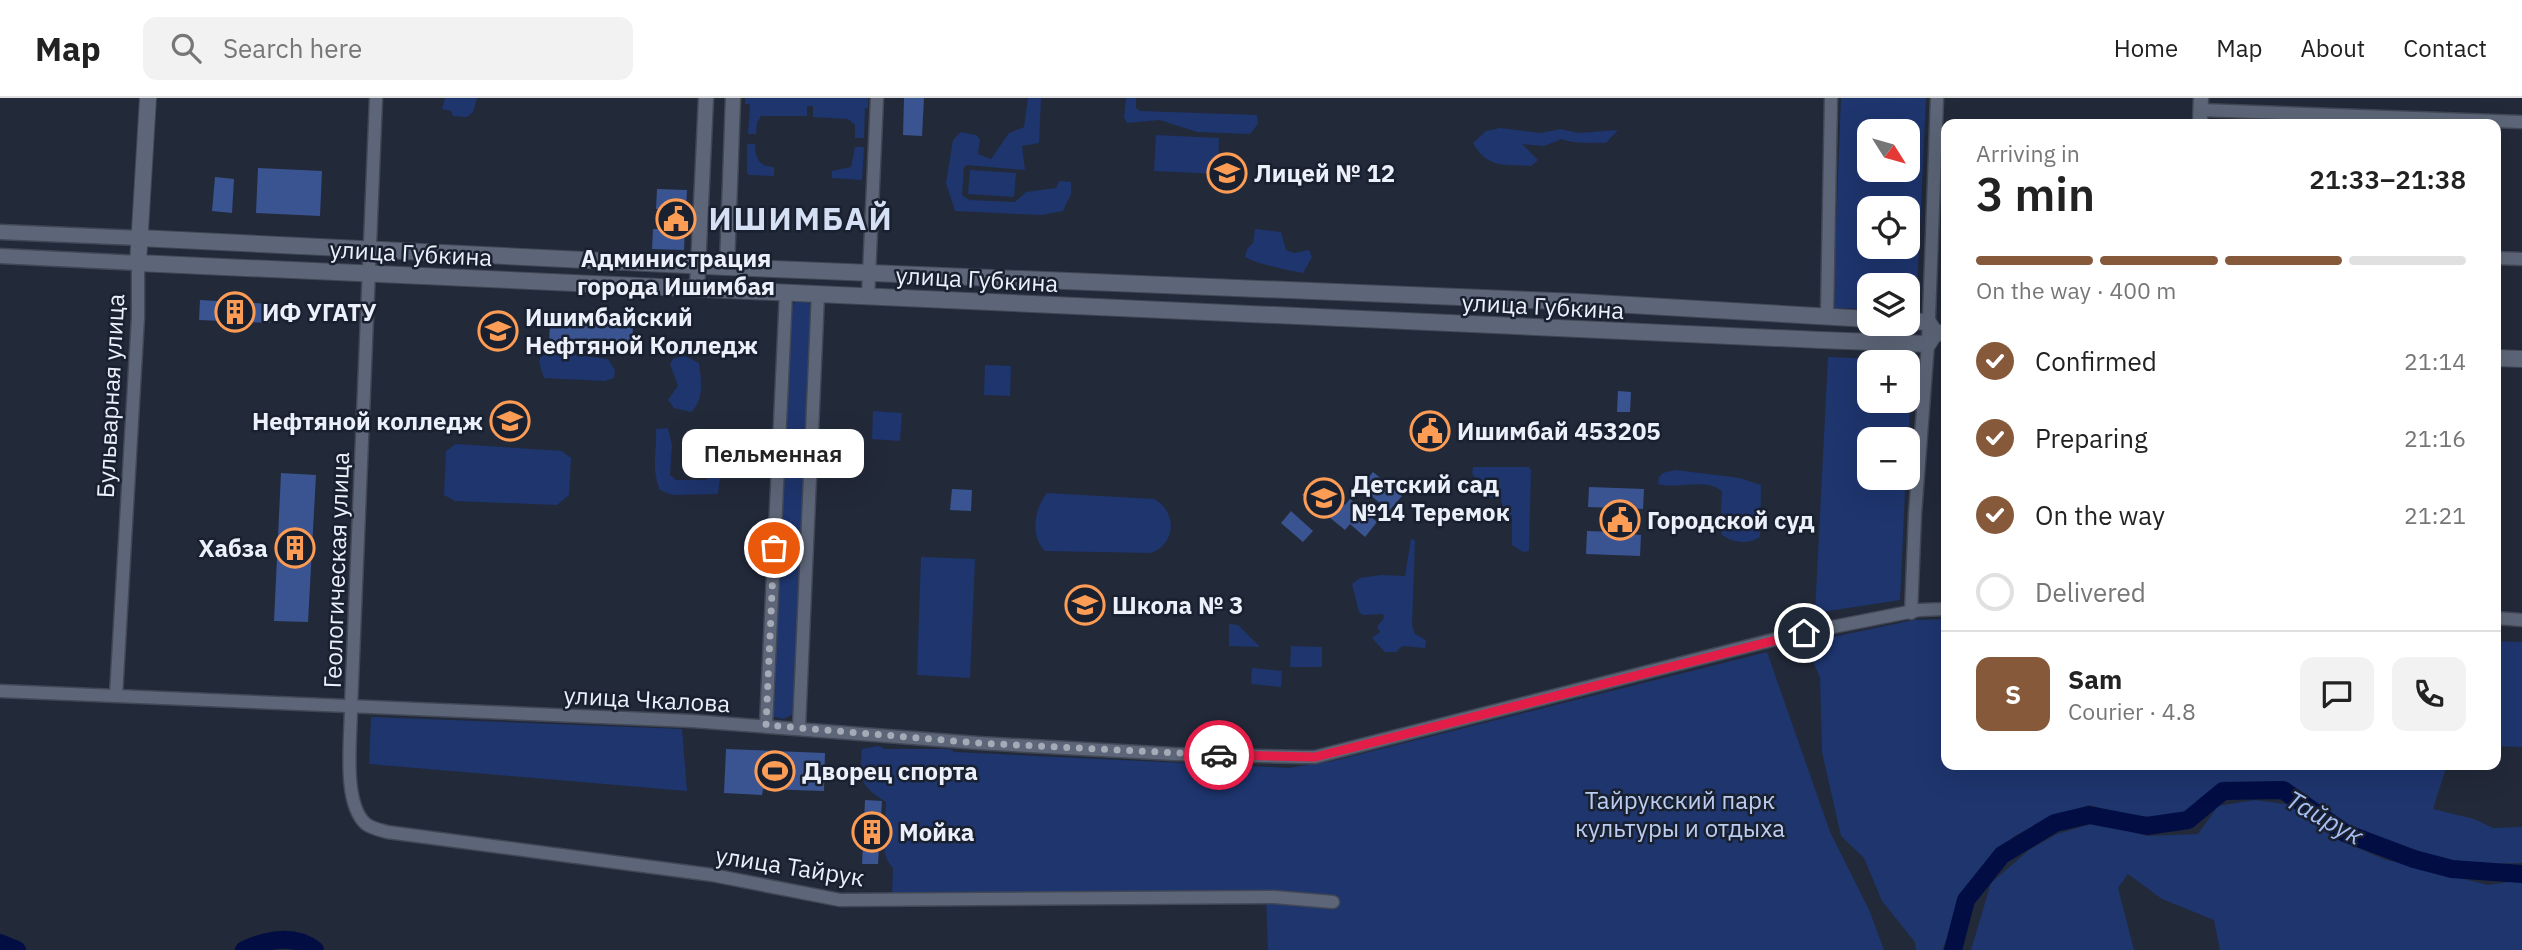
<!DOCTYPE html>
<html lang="en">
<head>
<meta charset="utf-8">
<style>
	:root { --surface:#fff; --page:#f2f2f2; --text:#222; --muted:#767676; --line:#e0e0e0; --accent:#855939 }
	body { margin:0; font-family:"IBM Plex Sans",sans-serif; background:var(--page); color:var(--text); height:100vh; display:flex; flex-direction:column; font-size:26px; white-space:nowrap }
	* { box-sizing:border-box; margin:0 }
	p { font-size:23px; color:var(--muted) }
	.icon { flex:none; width:38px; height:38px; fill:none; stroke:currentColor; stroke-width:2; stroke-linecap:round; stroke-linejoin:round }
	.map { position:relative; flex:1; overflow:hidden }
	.sheet { position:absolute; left:1941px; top:21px; width:560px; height:651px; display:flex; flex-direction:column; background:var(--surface); border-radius:14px; box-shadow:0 7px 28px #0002 }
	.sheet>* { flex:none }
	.needle { width:46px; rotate:127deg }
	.tools { position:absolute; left:1857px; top:21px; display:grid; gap:14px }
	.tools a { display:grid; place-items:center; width:63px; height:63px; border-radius:14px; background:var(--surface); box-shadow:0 7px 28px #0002; font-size:35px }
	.pin { position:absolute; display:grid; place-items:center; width:60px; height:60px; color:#fff; margin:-30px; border:4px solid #fff; border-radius:50%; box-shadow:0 2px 7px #0007 }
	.courier { position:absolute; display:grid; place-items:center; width:70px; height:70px; margin:-35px; border:5px solid #e11d48; border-radius:50%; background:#fff; color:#222; box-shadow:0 2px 9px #0007 }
	.bubble { position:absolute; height:49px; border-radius:14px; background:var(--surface); box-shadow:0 7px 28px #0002; font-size:23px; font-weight:600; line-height:49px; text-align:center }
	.summary em { font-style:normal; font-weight:600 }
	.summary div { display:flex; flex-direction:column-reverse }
	.summary { display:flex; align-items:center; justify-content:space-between; height:119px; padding:0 35px }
	h1 { font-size:46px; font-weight:600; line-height:52px }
	.bar { display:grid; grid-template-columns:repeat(4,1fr); gap:10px 7px; align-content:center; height:84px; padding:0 35px }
	.bar i { height:9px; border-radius:5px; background:var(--line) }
	.bar .on { background:var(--accent) }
	.bar p { grid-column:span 4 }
	.line { display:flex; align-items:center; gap:18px; padding:0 35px; border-top:2px solid var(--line) }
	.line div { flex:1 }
	.round { display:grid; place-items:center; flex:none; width:74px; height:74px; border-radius:14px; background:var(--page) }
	ol { padding:0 35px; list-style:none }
	li { display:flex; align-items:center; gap:21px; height:77px }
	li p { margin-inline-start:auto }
	li .icon { padding:7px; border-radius:50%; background:var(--accent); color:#fff; stroke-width:4 }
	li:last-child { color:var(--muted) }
	li i { width:38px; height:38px; border:4px solid var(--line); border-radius:50% }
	header { display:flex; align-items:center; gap:42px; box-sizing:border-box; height:98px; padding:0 35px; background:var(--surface); border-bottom:2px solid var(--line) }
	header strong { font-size:33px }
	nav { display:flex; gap:38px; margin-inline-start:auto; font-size:24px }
	.search { width:490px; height:63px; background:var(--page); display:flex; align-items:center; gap:18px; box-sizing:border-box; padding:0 24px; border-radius:14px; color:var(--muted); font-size:26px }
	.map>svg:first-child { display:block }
	.green { fill:#1e356e; fill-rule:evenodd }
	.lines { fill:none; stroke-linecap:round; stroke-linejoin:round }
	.river { stroke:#020d44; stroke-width:18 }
	.building { fill:#3a5491 }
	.minor-casing { stroke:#414755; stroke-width:15 }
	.tertiary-casing { stroke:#414755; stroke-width:17 }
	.secondary-casing { stroke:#414755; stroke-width:18 }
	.minor { stroke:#5d6678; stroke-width:12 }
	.tertiary { stroke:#5d6678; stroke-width:14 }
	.secondary { stroke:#5d6678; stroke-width:16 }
	.done { stroke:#a5aab7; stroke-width:7; stroke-dasharray:0 12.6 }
	.route { stroke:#e11d48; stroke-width:9 }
	.labels { text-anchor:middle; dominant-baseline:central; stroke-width:5; stroke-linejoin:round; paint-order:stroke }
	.poi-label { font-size:24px; font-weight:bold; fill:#ebf0fb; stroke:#19202f; text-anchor:start }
	.street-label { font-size:24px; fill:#ebf0fb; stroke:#19202f }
	.park-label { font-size:24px; fill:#bbccf0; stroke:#19202f }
	.water-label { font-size:26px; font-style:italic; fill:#a6bef4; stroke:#19202f }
	.district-label { font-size:32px; font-weight:bold; letter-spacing:2px; fill:#d6e0f5; stroke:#19202f }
</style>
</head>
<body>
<header>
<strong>Map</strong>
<div class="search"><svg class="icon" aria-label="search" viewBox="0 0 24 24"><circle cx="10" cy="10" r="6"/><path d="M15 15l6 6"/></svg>Search here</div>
<nav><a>Home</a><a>Map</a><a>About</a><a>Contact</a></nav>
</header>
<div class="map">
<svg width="2522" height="852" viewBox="0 0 2522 852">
	<rect width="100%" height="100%" fill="#222939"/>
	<g class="green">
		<path d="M445 0H477L473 14 467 19 453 18 451 13 442 11Z"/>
		<path d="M745 0H868V10H865L864 40H855V27L848 21 813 19V8H807V18H761L757 25 756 36H748L750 6H745Z"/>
		<path d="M1028 0H1041L1039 45 1022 48 1025 72 967 67 964 69 962 97 969 102 1015 104 1026 94 1056 90 1059 83 1071 84V96L1063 113 1041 117 955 113 946 85 953 42 961 34 976 37 980 41 978 56 991 61 1009 35 1024 29Z"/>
		<path d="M1126 0H1136V10L1140 13 1257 17 1258 26 1250 36 1197 34 1160 22 1127 25 1124 19Z"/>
		<path d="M1841 0H1926L1916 213H1908V187H1869V211L1833 210ZM1869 33H1908V72H1869ZM1869 110H1908V149H1869Z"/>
		<path d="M1500 30 1541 35 1561 31 1578 35 1618 32 1606 45C1589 44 1578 47 1562 41L1544 48 1522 46 1538 62 1531 68C1503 66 1488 71 1473 45L1486 33Z"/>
		<path d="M1156 37 1219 40 1218 76 1154 73Z"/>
		<path d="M747 46H755C755 60 759 69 774 69V78L749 77 747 74Z"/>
		<path d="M855 49H864L862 82 832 80V73L851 69Z"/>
		<path d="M970 72 1016 75 1014 99 968 96Z"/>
		<path d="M1255 131 1281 134 1286 152 1294 155 1309 152 1312 159 1303 175C1293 174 1251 164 1245 159L1247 151 1253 145Z"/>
		<path d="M796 202H807L812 210 794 616 783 621 771 618 790 212Z"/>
		<path d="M554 254 608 261 615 272 614 280 605 283 544 280 539 264 541 258Z"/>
		<path d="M685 258 699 265C701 281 705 302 691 314L674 310 668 302 678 288 670 266 674 260Z"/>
		<path d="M1828 259 1912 262 1908 351V341H1869V380H1906L1905 394 1900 502 1815 515ZM1869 264H1908V303H1869Z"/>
		<path d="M985 267 1011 268 1010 298 984 297Z"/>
		<path d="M873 313 902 315 900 343 872 341Z"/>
		<path d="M668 330 672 347 670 377 676 382H707L709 369 716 363 721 371 718 396 672 397 660 392C651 370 657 353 656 331Z"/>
		<path d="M456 346 562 353 571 360 569 397 557 407 455 403 444 397 446 353Z"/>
		<path d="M1473 369H1529L1531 372 1529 453 1523 454 1512 447V417L1504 414 1501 401 1490 399 1484 385 1476 382 1472 375Z"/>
		<path d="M1675 372 1740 380 1761 387 1760 439C1748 447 1734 445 1722 437L1720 431 1722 393C1704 379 1678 392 1658 386L1659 379 1663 375Z"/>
		<path d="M1047 395 1154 401C1178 414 1176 447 1150 455L1045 453C1030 438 1034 411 1047 395Z"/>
		<path d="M1411 441 1415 442 1412 527 1415 536 1426 542 1425 550 1402 548 1396 554H1385L1372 540 1380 534 1377 529 1384 520 1383 516 1363 517 1359 514 1352 486 1360 480 1381 477 1405 478Z"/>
		<path d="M921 459 975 461 970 580 917 577Z"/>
		<path d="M1946 521V667H2447L2433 711 2474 721 2493 730 2522 729V765L2482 766 2442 763 2395 749 2348 729 2309 700 2286 688H2237L2210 695 2193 713 2158 719 2131 718 2089 707 2050 720 2014 738 1983 771 1961 807 1942 852H1916L1915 844 1882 803 1864 760 1841 738 1822 654 1820 579 1804 545 1914 522Z"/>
		<path d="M1229 526 1238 527 1260 549 1229 548Z"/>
		<path d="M2496 543 2522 544V649L2496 648Z"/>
		<path d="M1291 548 1322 549V569H1290Z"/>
		<path d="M1767 554 1830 734 1870 814 1884 852H1268L1266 799 892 796 893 770C877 755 886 724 886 704 860 688 859 681 862 651L878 648 885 651H950L954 654 1289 670 1333 663Z"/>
		<path d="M1252 570 1282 573 1281 589 1251 586Z"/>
		<path d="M371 619 682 631 687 693 369 666Z"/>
		<path d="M2255 702 2291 707 2331 738 2383 761 2488 787 2522 782V852H2220L2214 822 2162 801 2128 776 2118 790 2134 852H1971L1991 785 2029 752 2057 736 2095 725 2148 738 2198 736 2218 708Z"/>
	</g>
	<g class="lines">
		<g class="river">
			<path d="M0 845 17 852"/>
			<path d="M244 852C267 841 295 836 315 852"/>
			<path d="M1953 852 1966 802 2002 757 2055 725 2089 717 2147 728 2188 722 2223 693 2283 692 2345 735 2414 761 2452 771 2522 776"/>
		</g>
	</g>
	<g class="building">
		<path d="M904 0H924L922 38 903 37Z"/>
		<path d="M258 70 322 73 320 118 256 115Z"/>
		<path d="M215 79 234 81 232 115 212 113Z"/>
		<path d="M657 91 687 92 684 152 652 151 653 131H666L667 112 656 111Z"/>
		<path d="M200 202 271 206 270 225 199 222Z"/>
		<path d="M550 226 633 228 632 246 549 245Z"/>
		<path d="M1618 293 1631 294 1630 314H1617Z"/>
		<path d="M1373 374 1402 398 1389 413 1361 389Z"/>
		<path d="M281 375 316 377 308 524 274 523Z"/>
		<path d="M1315 382 1345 407 1350 401 1377 424 1365 439 1350 426 1345 432 1302 397Z"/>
		<path d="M1589 389 1644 391 1643 411 1626 410 1624 436 1641 437 1640 458 1586 456 1587 433 1614 434V410L1588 409Z"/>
		<path d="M952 391 972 392 971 413 950 412Z"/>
		<path d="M1291 413 1313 433 1303 444 1281 425Z"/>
		<path d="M726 651 825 655 824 693 763 691 762 697 724 695Z"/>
		<path d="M865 702 882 703 878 766H862Z"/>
	</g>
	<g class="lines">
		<g class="minor-casing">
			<g id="minor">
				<path d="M376 0 351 609C351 640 342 705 366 726 371 730 380 732 387 734L712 777 840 802 1274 799 1333 804"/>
				<path d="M2201 12 2522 24"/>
				<path d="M2496 160 2522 161"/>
				<path d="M868 199 877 0"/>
				<path d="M1827 218 1831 0"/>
				<path d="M1911 515 1915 416 1928 246 1937 0"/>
				<path d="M2496 520 2522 522"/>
				<path d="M0 593 692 623 978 645 1174 656 1302 659H1315L1792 537 1919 512 1946 511"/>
				<path d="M116 597 138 219V165"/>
				<path d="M766 627 786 195"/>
				<path d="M799 630 818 196"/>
			</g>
		</g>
		<g class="tertiary-casing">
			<g id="tertiary">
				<path d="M2200 26 2201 0"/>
				<path d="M0 134 139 140"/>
				<path d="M0 158 138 165"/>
				<path d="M727 169 733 0"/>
				<path d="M697 191 706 0"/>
			</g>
		</g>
		<g class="secondary-casing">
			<g id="secondary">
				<path d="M148 0 138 165 1820 242 1928 246 1935 235H1946"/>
				<path d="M139 140 727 169 1579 204 1869 221"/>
				<path d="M1908 223 1928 224 1935 235"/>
				<path d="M2496 260 2522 261"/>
			</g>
		</g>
		<use href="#minor" class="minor"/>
		<use href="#tertiary" class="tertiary"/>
		<use href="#secondary" class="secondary"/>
	</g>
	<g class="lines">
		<path class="done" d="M774 450 766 627 978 645 1219 657"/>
		<path class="route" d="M1219 657 1315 659 1804 535"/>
	</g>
	<defs>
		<g id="school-ring" transform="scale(2.0125)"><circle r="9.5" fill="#19202f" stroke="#fd9c55" stroke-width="1.5"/><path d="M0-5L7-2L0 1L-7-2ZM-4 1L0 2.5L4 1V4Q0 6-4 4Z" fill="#fd9c55"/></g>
		<g id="civic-ring" transform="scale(2.0125)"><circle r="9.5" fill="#19202f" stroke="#fd9c55" stroke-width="1.5"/><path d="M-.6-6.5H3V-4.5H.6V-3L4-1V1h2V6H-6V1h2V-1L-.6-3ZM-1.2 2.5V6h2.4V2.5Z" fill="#fd9c55"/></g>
		<g id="building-ring" transform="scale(2.0125)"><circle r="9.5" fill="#19202f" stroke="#fd9c55" stroke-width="1.5"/><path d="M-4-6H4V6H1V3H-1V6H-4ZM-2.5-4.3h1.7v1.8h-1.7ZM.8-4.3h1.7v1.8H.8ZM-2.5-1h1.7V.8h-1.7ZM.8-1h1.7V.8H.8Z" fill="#fd9c55"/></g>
		<g id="university-ring" transform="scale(2.0125)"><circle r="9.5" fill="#19202f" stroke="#fd9c55" stroke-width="1.5"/><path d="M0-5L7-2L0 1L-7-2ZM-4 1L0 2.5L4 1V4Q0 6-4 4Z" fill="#fd9c55"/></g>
		<g id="stadium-ring" transform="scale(2.0125)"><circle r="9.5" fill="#19202f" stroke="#fd9c55" stroke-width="1.5"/><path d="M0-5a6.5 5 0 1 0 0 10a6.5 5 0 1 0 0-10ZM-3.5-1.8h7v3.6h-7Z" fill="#fd9c55"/></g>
	</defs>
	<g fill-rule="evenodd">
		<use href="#school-ring" x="1227" y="75"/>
		<use href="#civic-ring" x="676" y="121"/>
		<use href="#building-ring" x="235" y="214"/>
		<use href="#university-ring" x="498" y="233"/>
		<use href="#university-ring" x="510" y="323"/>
		<use href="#civic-ring" x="1430" y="333"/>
		<use href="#school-ring" x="1324" y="400"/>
		<use href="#civic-ring" x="1620" y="422"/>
		<use href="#building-ring" x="295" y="450"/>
		<use href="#school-ring" x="1085" y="507"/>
		<use href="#stadium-ring" x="775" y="673"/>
		<use href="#building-ring" x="872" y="734"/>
	</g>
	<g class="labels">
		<g class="poi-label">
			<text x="1254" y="75">Лицей № 12</text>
			<text x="676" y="160" text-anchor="middle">Администрация<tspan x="676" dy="28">города Ишимбая</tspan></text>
			<text x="262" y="214">ИФ УГАТУ</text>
			<text x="525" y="219">Ишимбайский<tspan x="525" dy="28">Нефтяной Колледж</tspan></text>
			<text x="483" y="323" text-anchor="end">Нефтяной колледж</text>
			<text x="1457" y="333">Ишимбай 453205</text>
			<text x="1351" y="386">Детский сад<tspan x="1351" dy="28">№14 Теремок</tspan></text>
			<text x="1647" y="422">Городской суд</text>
			<text x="268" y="450" text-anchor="end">Хабза</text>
			<text x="1112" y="507">Школа № 3</text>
			<text x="802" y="673">Дворец спорта</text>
			<text x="899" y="734">Мойка</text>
		</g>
		<g class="street-label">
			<text transform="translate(411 155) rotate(3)">улица Губкина</text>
			<text transform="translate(977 181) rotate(3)">улица Губкина</text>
			<text transform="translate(1543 208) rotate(3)">улица Губкина</text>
			<text transform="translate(110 298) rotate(-87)">Бульварная улица</text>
			<text transform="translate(336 472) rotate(-88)">Геологическая улица</text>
			<text transform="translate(647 601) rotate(3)">улица Чкалова</text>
			<text transform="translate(790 768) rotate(9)">улица Тайрук</text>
		</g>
		<g class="park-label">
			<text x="1680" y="702">Тайрукский парк<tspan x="1680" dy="28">культуры и отдыха</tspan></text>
		</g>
		<g class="water-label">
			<text transform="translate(2325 719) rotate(29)">Тайрук</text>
		</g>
		<g class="district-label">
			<text x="801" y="120">ИШИМБАЙ</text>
		</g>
	</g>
</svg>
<div class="tools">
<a><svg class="needle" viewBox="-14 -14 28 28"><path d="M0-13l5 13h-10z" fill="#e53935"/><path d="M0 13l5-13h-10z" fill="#767676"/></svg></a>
<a><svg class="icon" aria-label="locate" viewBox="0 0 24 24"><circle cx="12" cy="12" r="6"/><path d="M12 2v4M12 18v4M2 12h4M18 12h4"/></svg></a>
<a><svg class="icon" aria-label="layers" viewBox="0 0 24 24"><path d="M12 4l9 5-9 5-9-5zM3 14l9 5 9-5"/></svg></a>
<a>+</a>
<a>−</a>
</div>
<div class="pin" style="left:774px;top:450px;background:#ea580c"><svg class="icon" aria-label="bag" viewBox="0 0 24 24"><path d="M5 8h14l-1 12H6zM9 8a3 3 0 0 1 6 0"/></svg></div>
<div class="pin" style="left:1804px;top:535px;background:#1f2937"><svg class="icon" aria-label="home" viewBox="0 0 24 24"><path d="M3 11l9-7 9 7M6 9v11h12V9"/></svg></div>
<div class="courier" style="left:1219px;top:657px"><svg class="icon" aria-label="car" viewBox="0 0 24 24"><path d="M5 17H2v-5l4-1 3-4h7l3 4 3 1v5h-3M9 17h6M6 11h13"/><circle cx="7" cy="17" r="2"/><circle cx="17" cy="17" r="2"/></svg></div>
<div class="bubble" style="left:682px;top:331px;width:182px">Пельменная</div>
<section class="sheet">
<div class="summary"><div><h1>3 min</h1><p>Arriving in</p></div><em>21:33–21:38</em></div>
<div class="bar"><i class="on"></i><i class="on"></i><i class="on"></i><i></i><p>On the way · 400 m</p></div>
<ol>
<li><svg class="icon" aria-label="check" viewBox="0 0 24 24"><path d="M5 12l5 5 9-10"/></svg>Confirmed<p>21:14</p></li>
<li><svg class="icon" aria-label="check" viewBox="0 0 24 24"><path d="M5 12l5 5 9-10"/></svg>Preparing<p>21:16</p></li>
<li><svg class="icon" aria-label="check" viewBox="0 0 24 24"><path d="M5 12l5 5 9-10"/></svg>On the way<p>21:21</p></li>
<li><i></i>Delivered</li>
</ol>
<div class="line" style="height:126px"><b class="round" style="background:var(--accent);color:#fff">S</b><div><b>Sam</b><p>Courier · 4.8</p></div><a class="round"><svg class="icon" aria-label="chat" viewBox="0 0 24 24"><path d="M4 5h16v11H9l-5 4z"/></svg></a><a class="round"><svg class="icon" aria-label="phone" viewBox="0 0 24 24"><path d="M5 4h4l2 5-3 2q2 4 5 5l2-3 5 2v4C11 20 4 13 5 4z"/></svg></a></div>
</section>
</div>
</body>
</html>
